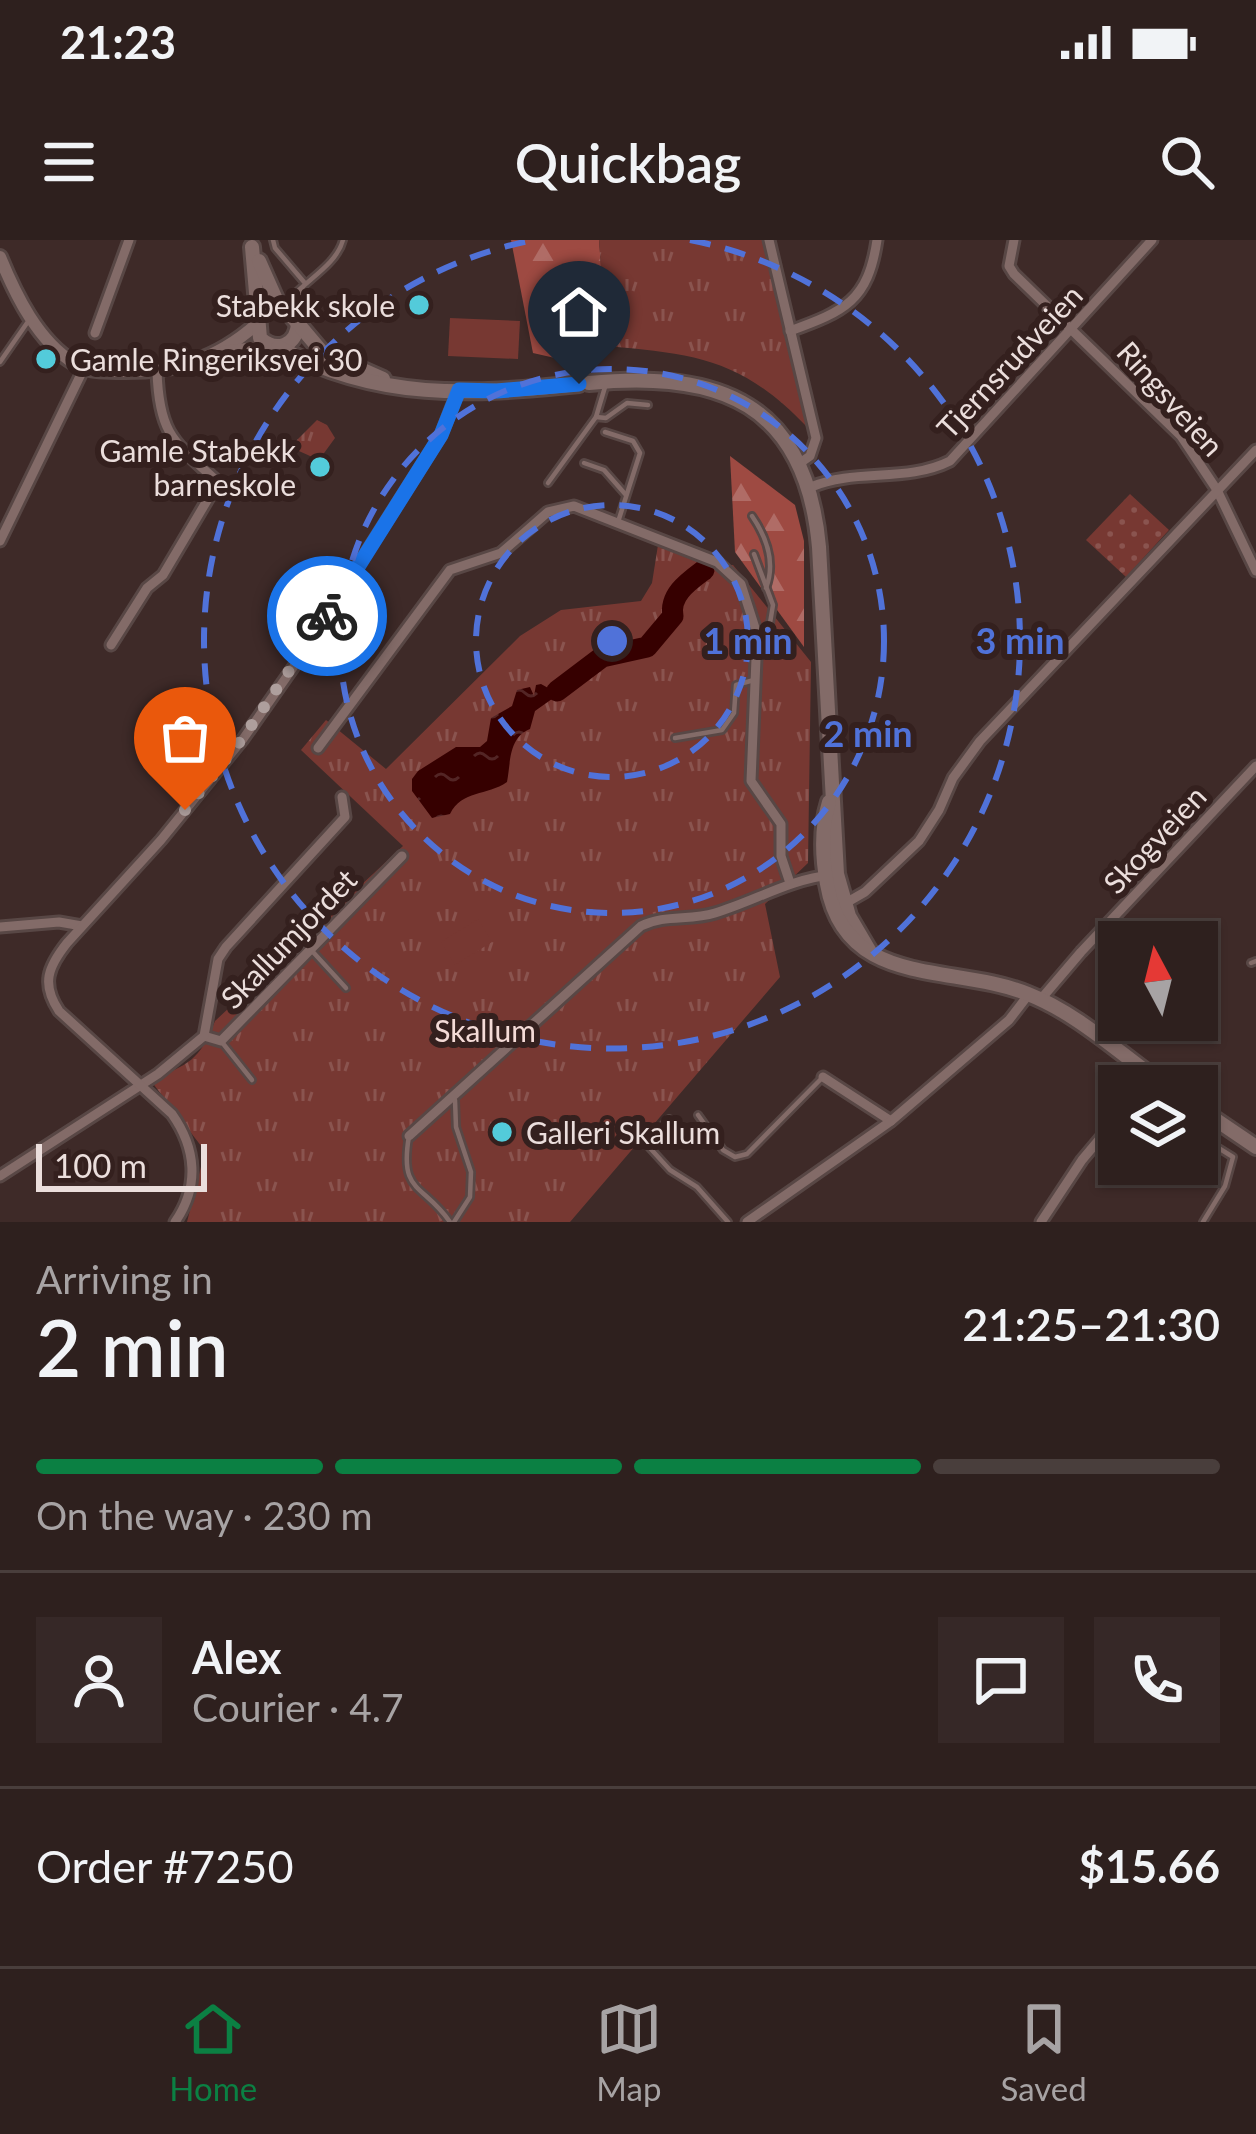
<!DOCTYPE html>
<html lang="en">
<head>
<meta charset="utf-8">
<style>
	:root { --surface:#2e201e; --page:#362827; --text:#f1f3f6; --muted:#a7a3a4; --line:#493e3c; --accent:#0b8043 }
	body { margin:0; font-family:Lato,sans-serif; background:var(--page); color:var(--text); height:100vh; display:flex; flex-direction:column; font-size:45px; white-space:nowrap }
	* { box-sizing:border-box; margin:0 }
	p { font-size:39px; color:var(--muted) }
	.icon { flex:none; width:66px; height:66px; fill:none; stroke:currentColor; stroke-width:2; stroke-linecap:round; stroke-linejoin:round }
	.map { position:relative; height:982px; overflow:hidden }
	.panel { display:flex; flex-direction:column; background:var(--surface); flex:1 }
	.panel>* { flex:none }
	.needle { width:78px; rotate:353deg }
	.fabs { position:absolute; left:1098px; top:681px; display:grid; gap:24px }
	.fabs a { display:grid; place-items:center; width:120px; height:120px; border-radius:0px; background:var(--surface); box-shadow:0 3px 9px #0004,0 0 0 3px var(--line); font-size:60px }
	.scale { position:absolute; left:36px; bottom:30px; width:171px; box-sizing:border-box; padding-left:12px; border:6px solid #ebdedc; border-top:0; font-size:33px; line-height:42px; white-space:nowrap; color:#ebdedc; -webkit-text-stroke:9px #34201e; paint-order:stroke }
	.pin { position:absolute; display:grid; place-items:center; width:102px; height:102px; color:#fff; margin:-123px -51px; border-radius:50% 50% 50% 0; rotate:-45deg; box-shadow:0 0 12px #0007 }
	.pin .icon { rotate:45deg }
	.courier { position:absolute; display:grid; place-items:center; width:120px; height:120px; margin:-60px; border:9px solid #1a73e8; border-radius:50%; background:#fff; color:#222; box-shadow:0 3px 15px #0007 }
	.overview em { font-style:normal; font-weight:600 }
	.overview div { display:flex; flex-direction:column-reverse }
	.overview { display:flex; align-items:center; justify-content:space-between; height:204px; padding:0 36px }
	h1 { font-size:78px; font-weight:600; line-height:90px }
	.bar { display:grid; grid-template-columns:repeat(4,1fr); gap:18px 12px; align-content:center; height:144px; padding:0 36px }
	.bar i { height:15px; border-radius:9px; background:var(--line) }
	.bar .selected { background:var(--accent) }
	.bar p { grid-column:span 4 }
	.line { display:flex; align-items:center; gap:30px; padding:0 36px; border-top:3px solid var(--line) }
	.line div { flex:1 }
	.round { display:grid; place-items:center; flex:none; width:126px; height:126px; border-radius:0px; background:var(--page) }
	.status { display:flex; justify-content:space-between; align-items:center; height:84px; padding:0 60px; background:var(--surface); direction:ltr }
	.status svg { height:33px; fill:currentColor }
	header { display:flex; justify-content:space-between; align-items:center; height:156px; padding:0 36px; background:var(--surface); font-size:54px; font-weight:600 }
	.dock { display:flex; justify-content:space-around; align-items:center; height:168px; border-top:3px solid var(--line); background:var(--surface); font-size:33px; color:var(--muted) }
	.dock a { display:grid; justify-items:center; gap:6px }
	.dock .selected { color:var(--accent) }
	.map>svg:first-child { display:block }
	.grass { fill:url(#grass-dots) }
	.forest { fill:url(#forest-firs) }
	.park { fill:url(#park-tufts) }
	.garden { fill:#773832 }
	.water { fill:url(#water-ripples) }
	.lines { fill:none; stroke-linecap:round; stroke-linejoin:round }
	.river { stroke:#360000; stroke-width:21 }
	.service-casing { stroke:#584745; stroke-width:10 }
	.minor-casing { stroke:#584745; stroke-width:15 }
	.tertiary-casing { stroke:#584745; stroke-width:18 }
	.secondary-casing { stroke:#584745; stroke-width:20 }
	.service { stroke:#836b68; stroke-width:4.5 }
	.minor { stroke:#836b68; stroke-width:9 }
	.tertiary { stroke:#836b68; stroke-width:12 }
	.secondary { stroke:#836b68; stroke-width:14 }
	.done { stroke:#ae9f9d; stroke-width:12; stroke-dasharray:0 21.6 }
	.route { stroke:#1a73e8; stroke-width:15 }
	.ring { fill:none; stroke:#5072d9; stroke-width:6; stroke-dasharray:21 15 }
	.poi-dot { fill:#53cbda; stroke:#34201e; stroke-width:4.5 }
	.labels { text-anchor:middle; dominant-baseline:central; stroke-width:12; stroke-linejoin:round; paint-order:stroke }
	.poi-label { font-size:30px; fill:#ebdedc; stroke:#34201e; text-anchor:end }
	.street-label { font-size:30px; fill:#ebdedc; stroke:#34201e }
	.park-label { font-size:30px; fill:#f4dbd7; stroke:#34201e }
	.centre { fill:#5072d9; stroke:#34201e; stroke-width:6 }
	.ring-label { font-size:36px; text-anchor:middle; font-weight:bold; fill:#5072d9; stroke:#34201e; stroke-width:12; stroke-linejoin:round; paint-order:stroke }
</style>
</head>
<body>
<div class="status"><b>21:23</b><svg viewBox="0 0 49 12"><path d="M0 12V9h3v3zM5 12V6h3v6zM10 12V3h3v9zM15 12V0h3v12zM26 1h20v11H26zM47 4h2v5h-2z"/></svg></div>
<header><svg class="icon" aria-label="menu" viewBox="0 0 24 24"><path d="M4 6h16M4 12h16M4 18h16"/></svg>Quickbag<svg class="icon" aria-label="search" viewBox="0 0 24 24"><circle cx="10" cy="10" r="6"/><path d="M15 15l6 6"/></svg></header>
<div class="map">
<svg width="1256" height="982" viewBox="0 0 1256 982">
	<defs>
		<pattern id="grass-dots" width="8" height="8" patternUnits="userSpaceOnUse" patternTransform="scale(3)"><rect width="8" height="8" fill="#773832"/><path d="M2 2h.1M6 6h.1" fill="none" stroke="#8a544f" stroke-width="1.8" stroke-linecap="round"/></pattern>
		<pattern id="forest-firs" width="22" height="20" patternUnits="userSpaceOnUse" patternTransform="scale(3)"><rect width="22" height="20" fill="#9e4a42"/><path d="M5 1l3.5 6h-7zM16 11l3.5 6h-7z" fill="#b06c66"/></pattern>
		<pattern id="park-tufts" width="24" height="20" patternUnits="userSpaceOnUse" patternTransform="scale(3)"><rect width="24" height="20" fill="#773832"/><path d="M3 7l-1-3M5 7V3M7 7l1-3M15 17l-1-3M17 17v-4M19 17l1-3" fill="none" stroke="#8a544f"/></pattern>
		<pattern id="water-ripples" width="26" height="14" patternUnits="userSpaceOnUse" patternTransform="scale(3)"><rect width="26" height="14" fill="#360000"/><path d="M2 4q2-2 4 0t4 0M15 11q2-2 4 0t4 0" fill="none" stroke="#532525"/></pattern>
	</defs>
	<rect width="100%" height="100%" fill="#3e2a28"/>
	<path class="grass" d="M1130 254 1169 290 1126 337 1086 300Z"/>
	<g class="forest">
		<path d="M511 0H599L607 106 577 123 533 113Z"/>
		<path d="M730 216 795 265 804 301V407L735 312Z"/>
	</g>
	<g class="park">
		<path d="M599 0H769L793 98 807 187C742 119 696 114 607 106Z"/>
		<path d="M317 180 327 185 335 198 319 220 290 207Z"/>
		<path d="M658 305 714 325H733L811 422 808 623 765 664 780 737 570 982H187L205 911 151 841C189 823 199 822 215 781L403 606 301 510 326 480 386 529 520 396 561 370 641 361 652 343Z"/>
	</g>
	<g class="garden">
		<path d="M450 78 520 81 518 119 448 116Z"/>
		<path d="M478 679 492 702 455 725 441 702Z"/>
	</g>
	<path class="water" d="M541 444 559 454 535 471 530 489C508 498 511 522 507 542 487 556 462 550 450 574L432 578 412 551V539L418 531 456 507H480L487 501 491 478 512 466 517 450 530 447 534 456 536 445Z"/>
	<g class="lines">
		<path class="river" d="M557 451 602 417 647 407 673 376C669 355 688 342 704 330"/>
		<g class="service-casing">
			<g id="service">
				<path d="M273 0 275 8 304 42"/>
				<path d="M284 66C300 43 336 27 343 0"/>
				<path d="M296 78 303 48"/>
				<path d="M0 122 27 83"/>
				<path d="M596 177 606 178 627 163 648 165"/>
				<path d="M605 192 633 201 640 213 618 282"/>
				<path d="M584 223 604 230 626 255"/>
				<path d="M548 243 596 177 605 147"/>
				<path d="M752 276C767 298 776 322 766 348"/>
				<path d="M754 314 773 365 770 383 757 394"/>
				<path d="M675 498 722 490 734 473 736 445 754 440"/>
				<path d="M313 712 346 748"/>
				<path d="M1251 723 1256 721"/>
				<path d="M221 801 252 840"/>
				<path d="M698 875 723 910 735 917 747 914 821 839"/>
				<path d="M669 879 651 898 649 907 670 930 697 947 728 982"/>
				<path d="M409 896C399 954 423 943 450 982"/>
				<path d="M454 982 470 957 471 932 456 887 455 860"/>
				<path d="M1203 982 1225 946 1233 917 1212 904"/>
			</g>
		</g>
		<g class="minor-casing">
			<g id="minor">
				<path d="M769 0 816 198 810 216 800 223"/>
				<path d="M1014 0 1009 26 1014 34 1181 196 1217 250 1256 331"/>
				<path d="M790 91C845 71 868 61 877 0"/>
				<path d="M95 93 129 0"/>
				<path d="M811 247C856 228 906 243 950 221L1152 0"/>
				<path d="M0 301 84 128"/>
				<path d="M111 405 147 348 163 335 218 242C174 202 159 195 157 131"/>
				<path d="M318 508 450 330 501 313 548 272 574 266 717 322 741 344 757 394 751 541 781 584V616L790 643"/>
				<path d="M844 664 865 652 919 601 939 570 953 538 980 501 1256 210"/>
				<path d="M0 687 59 682 82 686"/>
				<path d="M1041 759 1081 712 1256 526"/>
				<path d="M204 796 221 801 402 616"/>
				<path d="M823 837 891 881"/>
				<path d="M409 896 641 686C665 674 690 681 715 673 755 661 790 639 831 635"/>
				<path d="M0 936 158 834 204 796 218 719 226 707 345 577 342 557"/>
				<path d="M175 982C200 946 196 908 172 874L59 771C41 744 48 727 67 703L161 600 243 499 297 422 441 195 458 151"/>
				<path d="M747 982 891 881 1009 780 1029 754"/>
				<path d="M1041 982 1082 920 1119 876"/>
			</g>
		</g>
		<g class="tertiary-casing">
			<g id="tertiary">
				<path d="M0 17C16 56 38 101 74 123 88 132 105 130 120 131 175 132 215 121 257 84"/>
				<path d="M223 112 271 106"/>
			</g>
		</g>
		<g class="secondary-casing">
			<g id="secondary">
				<path d="M252 7 260 98C276 113 297 106 298 83"/>
				<path d="M259 21 279 66"/>
				<path d="M259 78 272 67H284L322 112 383 139"/>
				<path d="M278 107C378 161 470 155 579 144"/>
				<path d="M589 143C720 130 806 163 819 307L837 634 849 676 869 710"/>
				<path d="M829 562C821 588 822 617 827 644 845 750 953 723 1028 754 1079 774 1121 815 1166 846"/>
				<path d="M1197 867 1256 907"/>
			</g>
		</g>
		<use href="#service" class="service"/>
		<use href="#minor" class="minor"/>
		<use href="#tertiary" class="tertiary"/>
		<use href="#secondary" class="secondary"/>
	</g>
	<g class="lines">
		<path class="done" d="M185 570 242 499 327 376"/>
		<path class="route" d="M327 376 441 195 459 150 497 151 579 144"/>
	</g>
	<g class="ring">
		<circle cx="612" cy="401" r="136"/>
		<circle cx="612" cy="401" r="272"/>
		<path d="M690 0A408 408 0 1 1 534 0"/>
	</g>
	<g class="poi-dot">
		<circle cx="419" cy="65" r="12"/>
		<circle cx="46" cy="119" r="12"/>
		<circle cx="320" cy="227" r="12"/>
		<circle cx="502" cy="892" r="12"/>
	</g>
	<g class="labels">
		<g class="poi-label">
			<text x="395" y="65">Stabekk skole</text>
			<text x="70" y="119" text-anchor="start">Gamle Ringeriksvei 30</text>
			<text x="296" y="210">Gamle Stabekk<tspan x="296" dy="34">barneskole</tspan></text>
			<text x="526" y="892" text-anchor="start">Galleri Skallum</text>
		</g>
		<g class="street-label">
			<text transform="translate(1009 121) rotate(-47)">Tjernsrudveien</text>
			<text transform="translate(1171 158) rotate(48)">Ringsveien</text>
			<text transform="translate(1154 599) rotate(-47)">Skogveien</text>
			<text transform="translate(288 698) rotate(-46)">Skallumjordet</text>
		</g>
		<g class="park-label">
			<text x="485" y="790">Skallum</text>
		</g>
	</g>
	<circle cx="612" cy="401" r="18" class="centre"/>
	<g class="ring-label">
		<text x="748" y="414">1 min</text>
		<text x="1020" y="414">3 min</text>
		<text x="868" y="507">2 min</text>
	</g>
</svg>
<div class="fabs">
<a><svg class="needle" viewBox="-14 -14 28 28"><path d="M0-13l5 13h-10z" fill="#e53935"/><path d="M0 13l5-13h-10z" fill="#a7a3a4"/></svg></a>
<a><svg class="icon" aria-label="layers" viewBox="0 0 24 24"><path d="M12 4l9 5-9 5-9-5zM3 14l9 5 9-5"/></svg></a>
</div>
<div class="scale">100 m</div>
<div class="pin" style="left:185px;top:570px;background:#ea580c"><svg class="icon" aria-label="bag" viewBox="0 0 24 24"><path d="M5 8h14l-1 12H6zM9 8a3 3 0 0 1 6 0"/></svg></div>
<div class="pin" style="left:579px;top:144px;background:#1f2937"><svg class="icon" aria-label="home" viewBox="0 0 24 24"><path d="M3 11l9-7 9 7M6 9v11h12V9"/></svg></div>
<div class="courier" style="left:327px;top:376px"><svg class="icon" aria-label="bike" viewBox="0 0 24 24"><circle cx="6" cy="16" r="4"/><circle cx="18" cy="16" r="4"/><path d="M6 16l4-8h5l3 8M10 8l3 8H6M13 5h3"/></svg></div>
</div>
<section class="panel">
<div class="overview"><div><h1>2 min</h1><p>Arriving in</p></div><em>21:25–21:30</em></div>
<div class="bar"><i class="selected"></i><i class="selected"></i><i class="selected"></i><i></i><p>On the way · 230 m</p></div>
<div class="line" style="height:216px"><a class="round"><svg class="icon" aria-label="person" viewBox="0 0 24 24"><circle cx="12" cy="8" r="4"/><path d="M4 21q1-7 8-7t8 7"/></svg></a><div><b>Alex</b><p>Courier · 4.7</p></div><a class="round"><svg class="icon" aria-label="chat" viewBox="0 0 24 24"><path d="M4 5h16v11H9l-5 4z"/></svg></a><a class="round"><svg class="icon" aria-label="phone" viewBox="0 0 24 24"><path d="M5 4h4l2 5-3 2q2 4 5 5l2-3 5 2v4C11 20 4 13 5 4z"/></svg></a></div>
<div class="line" style="height:156px"><div>Order #7250</div><b>$15.66</b></div>
</section>
<nav class="dock">
<a class="selected"><svg class="icon" aria-label="home" viewBox="0 0 24 24"><path d="M3 11l9-7 9 7M6 9v11h12V9"/></svg>Home</a>
<a><svg class="icon" aria-label="map" viewBox="0 0 24 24"><path d="M3 6l6-2 6 2 6-2v14l-6 2-6-2-6 2zM9 4v14M15 6v14"/></svg>Map</a>
<a><svg class="icon" aria-label="saved" viewBox="0 0 24 24"><path d="M7 4h10v16l-5-4-5 4z"/></svg>Saved</a>
</nav>
</body>
</html>
